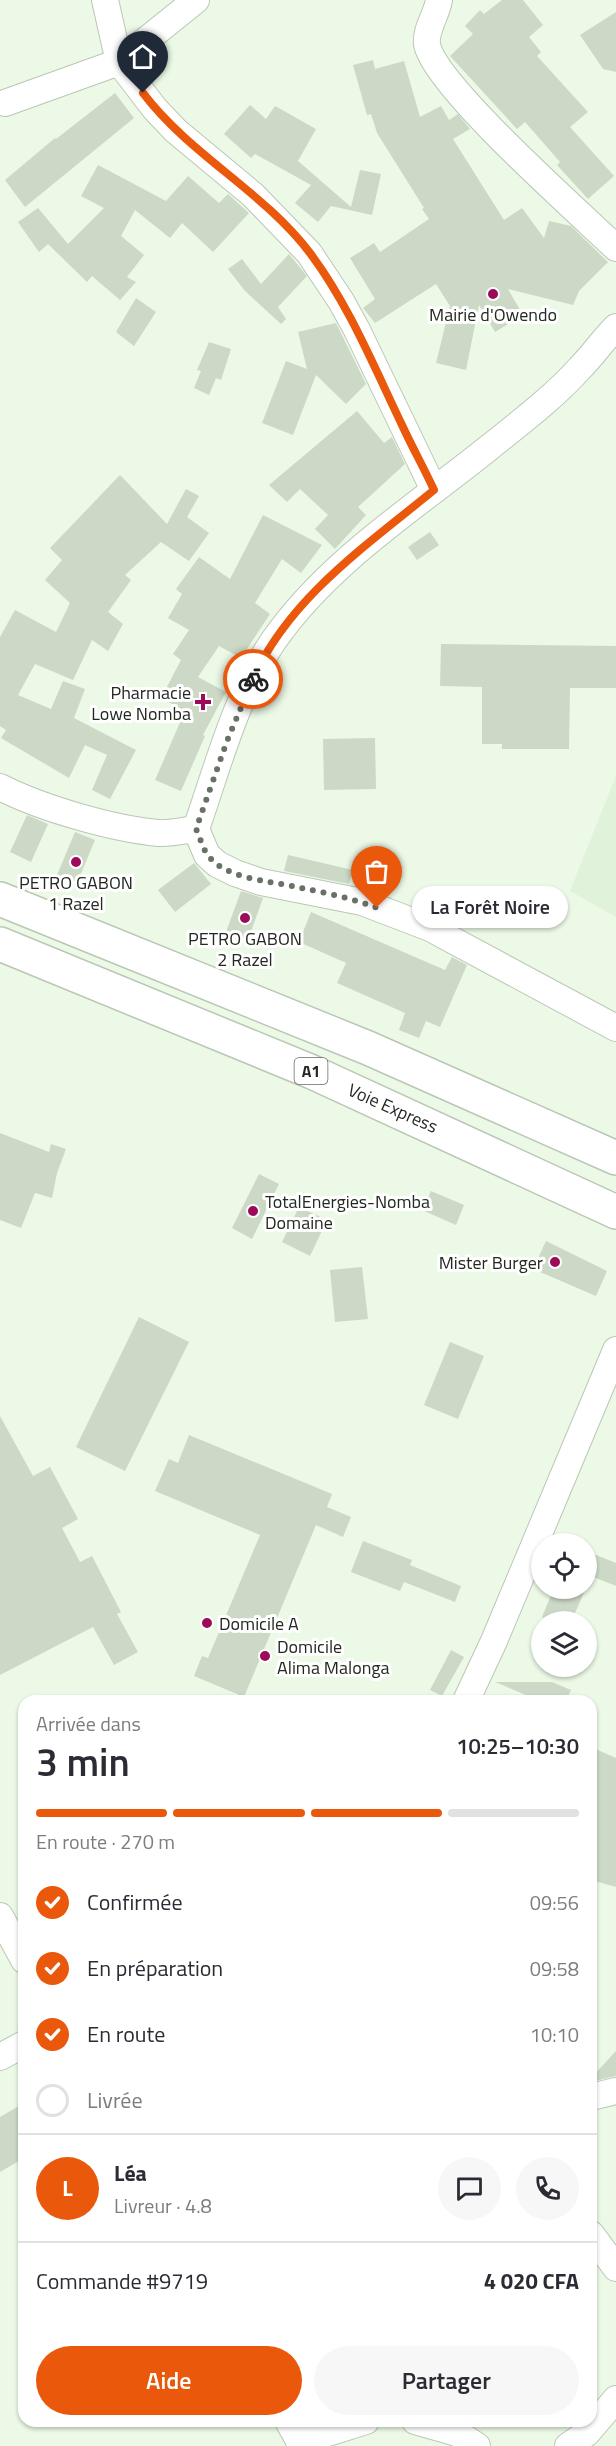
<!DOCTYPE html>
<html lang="fr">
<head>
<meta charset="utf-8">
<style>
	:root { --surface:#fff; --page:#f7f7f7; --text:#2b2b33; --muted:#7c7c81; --line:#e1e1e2; --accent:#ea580c }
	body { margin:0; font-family:"Titillium Web",sans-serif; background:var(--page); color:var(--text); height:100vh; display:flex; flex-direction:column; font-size:22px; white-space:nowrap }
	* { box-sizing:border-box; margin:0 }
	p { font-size:20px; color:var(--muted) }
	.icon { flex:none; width:33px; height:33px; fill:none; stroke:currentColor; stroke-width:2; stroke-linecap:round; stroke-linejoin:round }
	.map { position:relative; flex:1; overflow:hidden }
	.details { position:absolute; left:18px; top:1695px; width:579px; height:732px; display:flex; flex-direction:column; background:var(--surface); border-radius:18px; box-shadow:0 2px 4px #0004 }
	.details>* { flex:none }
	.fabs { position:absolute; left:531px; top:1533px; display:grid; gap:12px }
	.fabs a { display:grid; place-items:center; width:66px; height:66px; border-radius:50%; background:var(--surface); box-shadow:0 2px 4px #0004; font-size:30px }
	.pin { position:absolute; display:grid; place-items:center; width:51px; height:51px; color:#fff; margin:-62px -26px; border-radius:50% 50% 50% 0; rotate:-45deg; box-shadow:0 0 6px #0007 }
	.pin .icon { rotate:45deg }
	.courier { position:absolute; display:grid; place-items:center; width:60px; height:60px; margin:-30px; border:4px solid #ea580c; border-radius:50%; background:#fff; color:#222; box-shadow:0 2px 8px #0007 }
	.bubble { position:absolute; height:42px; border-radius:21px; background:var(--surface); box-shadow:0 2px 4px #0004; font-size:20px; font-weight:600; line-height:42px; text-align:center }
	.headline em { font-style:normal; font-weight:600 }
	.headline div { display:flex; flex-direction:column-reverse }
	.headline { display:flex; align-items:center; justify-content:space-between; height:102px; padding:0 18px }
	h1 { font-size:39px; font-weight:600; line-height:45px }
	.bar { display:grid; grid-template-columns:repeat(4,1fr); gap:9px 6px; align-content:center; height:72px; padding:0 18px }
	.bar i { height:8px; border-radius:4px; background:var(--line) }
	.bar .current { background:var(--accent) }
	.bar p { grid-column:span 4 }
	.line { display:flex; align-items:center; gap:15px; padding:0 18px; border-top:2px solid var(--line) }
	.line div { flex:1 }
	.round { display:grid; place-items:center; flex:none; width:63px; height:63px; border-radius:32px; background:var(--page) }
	ol { padding:0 18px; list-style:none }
	li { display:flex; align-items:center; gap:18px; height:66px }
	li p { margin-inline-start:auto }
	li .icon { padding:6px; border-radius:50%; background:var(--accent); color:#fff; stroke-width:4 }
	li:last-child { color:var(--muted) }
	li i { width:33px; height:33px; border:3px solid var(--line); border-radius:50% }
	.cta { display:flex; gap:12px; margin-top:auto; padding:12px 18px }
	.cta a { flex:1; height:69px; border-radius:36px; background:var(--accent); color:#fff; font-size:24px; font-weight:600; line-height:69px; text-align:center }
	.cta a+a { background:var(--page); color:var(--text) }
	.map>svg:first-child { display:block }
	.built { fill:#e0f2d9 }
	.building { fill:#ccd9c7 }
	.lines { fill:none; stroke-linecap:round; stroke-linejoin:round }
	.minor-casing { stroke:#bac7b5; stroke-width:28 }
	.highway-casing { stroke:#bac7b5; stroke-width:36 }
	.minor { stroke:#fff; stroke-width:26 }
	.highway { stroke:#fff; stroke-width:33 }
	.done { stroke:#697166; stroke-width:6; stroke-dasharray:0 10.8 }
	.route { stroke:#ea580c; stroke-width:8 }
	.poi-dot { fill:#9c0b59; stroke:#fff; stroke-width:2 }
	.labels { text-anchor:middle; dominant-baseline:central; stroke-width:6; stroke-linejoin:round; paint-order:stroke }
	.shield { fill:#fff; stroke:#656864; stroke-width:1.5 }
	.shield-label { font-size:16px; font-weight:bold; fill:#232821 }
	.poi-label { font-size:18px; fill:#232821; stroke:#fff }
	.street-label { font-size:18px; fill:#232821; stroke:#fff }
</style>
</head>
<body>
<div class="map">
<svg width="616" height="2446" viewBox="0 0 616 2446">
	<rect width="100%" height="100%" fill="#ecf9e7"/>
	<path class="built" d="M616 776V917L570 891Z"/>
	<g class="building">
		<path d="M502 0H523L543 25 529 37 541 52 537 56 588 112 570 127 614 176 588 199 557 165 560 162 525 122 517 129 450 56 473 34 465 26 480 10 484 14Z"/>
		<path d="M616 12V72L603 69 580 35Z"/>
		<path d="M373 60 375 69 404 61 420 117 441 106 449 120 458 114 470 129 453 139 504 220 522 208 544 238 549 221 571 226 608 262 579 291 573 305 508 289 523 315 495 332 479 305 466 370 436 363 450 306 436 284 375 323 363 308 375 299 350 258 374 243 380 252 429 219 422 209 424 208 377 133 371 114 367 115 353 65Z"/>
		<path d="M115 93 134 118 25 207 5 180 55 138 56 139Z"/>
		<path d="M250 105 266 119 275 106 316 129 298 161 351 207 360 170 381 174 372 215 331 206 318 222 295 203 311 185 255 154 251 158 224 134Z"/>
		<path d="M98 165 166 201 188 176 219 203 228 194 249 213 213 252 182 223 170 238 135 210 121 236 144 255 127 277 136 282 120 300 92 276 87 282 48 244 39 252 18 222 38 208 68 244 104 208 81 196Z"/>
		<path d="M289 254 307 276 278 307 286 319 281 324 245 291 228 269 242 259 261 284Z"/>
		<path d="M136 298 156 312 134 346 116 332Z"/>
		<path d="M336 323 366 384 346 404 316 375 293 435 262 423 286 361 307 369 298 332Z"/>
		<path d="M209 342 231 349 221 380 216 378 209 395 194 388 201 371 197 370Z"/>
		<path d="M357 411 384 443 392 437 405 464 358 507 366 515 335 549 315 529 328 515 300 489 287 502 269 485Z"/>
		<path d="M120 475 167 524 186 489 199 496 187 517 209 533 189 561 161 542 125 575 131 580 108 612 123 624 108 651 92 640 73 680 35 664 18 695 51 709 63 681 85 689 74 718 136 750 110 799 92 790 107 755 85 745 69 778 1 738 6 730 0 726V637L15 610 56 632 70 603 45 580 62 560 50 548Z"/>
		<path d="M263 515 322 545 301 573 282 559 255 603 270 614 241 658 219 646 198 677 226 692 203 735 205 736 181 791 155 780 185 711 161 698 181 660 173 654 189 630 168 618 182 594 176 589 199 557 230 579Z"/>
		<path d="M430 532 439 545 417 560 408 547Z"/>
		<path d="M441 644 616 646V688H570L569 749H502V744H482V687L440 686Z"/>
		<path d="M375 738 376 789 324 790 323 739Z"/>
		<path d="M27 815 48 824 31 862 10 852Z"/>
		<path d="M75 832 95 840 77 883 57 875Z"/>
		<path d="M288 855 353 870 349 884 284 871Z"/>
		<path d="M194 863 211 884 175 912 158 890Z"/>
		<path d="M241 891 263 898 248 940 226 932Z"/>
		<path d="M311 912 445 970 452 957 467 965 440 1027 426 1021 419 1038 399 1030 405 1013 337 983 346 963 299 942Z"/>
		<path d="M0 1133 49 1152 51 1144 66 1149 57 1173 52 1198 35 1193 21 1228 0 1220Z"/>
		<path d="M259 1174 279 1184 252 1239 232 1228Z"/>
		<path d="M431 1191 464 1205 456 1225 422 1210Z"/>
		<path d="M299 1207 327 1220 310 1256 282 1242Z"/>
		<path d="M546 1241 607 1271 596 1296 533 1269Z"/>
		<path d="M362 1267 368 1319 335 1322 330 1270Z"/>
		<path d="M139 1317 189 1342 125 1471 76 1447Z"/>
		<path d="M450 1342 484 1356 458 1419 424 1405Z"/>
		<path d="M0 1416 33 1476 50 1467 78 1519 62 1528 80 1562 92 1556 121 1612 117 1614 138 1652 114 1665 93 1627 0 1675Z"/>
		<path d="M189 1435 332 1494 327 1507 351 1517 343 1537 316 1525 244 1697 194 1676 202 1656 208 1658 260 1535 155 1491 169 1459 178 1463Z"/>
		<path d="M363 1541 412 1560 410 1565 461 1586 455 1602 404 1582 400 1591 351 1572Z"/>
		<path d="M586 1551 616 1563V1586L586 1574Z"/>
		<path d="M554 1588H586L571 1622H551L542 1617Z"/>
		<path d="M451 1650 464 1657 442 1696 430 1690Z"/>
		<path d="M495 1682H552L571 1690 566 1701H540Z"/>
		<path d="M591 1747 616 1758V1887L591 1880Z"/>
		<path d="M616 2051V2076L595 2081 591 2078Z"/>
		<path d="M24 2103V2158L0 2172V2117Z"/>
	</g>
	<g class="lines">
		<g class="minor-casing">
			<g id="minor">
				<path d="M105 0 119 62 196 0"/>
				<path d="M439 0C437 14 425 30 427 44 433 84 581 214 616 248"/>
				<path d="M5 103 119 62 155 109 176 131 253 195 309 253 341 301 357 330 434 490"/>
				<path d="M616 327C603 340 593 355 580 368 554 397 521 422 491 446 417 506 329 561 274 640 236 695 218 766 196 829L207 855 217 864 235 873 261 882 362 902 430 928 616 1028"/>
				<path d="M0 787C41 808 113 829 159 833 171 834 185 830 196 829"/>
				<path d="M466 1701 494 1641 616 1350"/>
				<path d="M0 1916 24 1960"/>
				<path d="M0 2057 24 2044"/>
				<path d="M591 2097 616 2091"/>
				<path d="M591 2234 616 2268"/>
				<path d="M288 2421 302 2446"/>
				<path d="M415 2421 457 2433 477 2446"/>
				<path d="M299 2442 366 2421"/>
				<path d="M568 2446 587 2433 616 2399"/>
			</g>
		</g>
		<g class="highway-casing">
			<g id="highway">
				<path d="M0 899 368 1048 616 1158"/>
				<path d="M0 944 312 1072 616 1212"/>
			</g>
		</g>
		<use href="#minor" class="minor"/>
		<use href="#highway" class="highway"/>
	</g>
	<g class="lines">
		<path class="done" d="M253 679 227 741 196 829C200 837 202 847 207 854 223 878 267 881 292 886 320 892 350 897 377 908"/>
		<path class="route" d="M143 93C190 155 263 191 310 253 349 305 374 367 402 425 412 447 424 468 434 490 367 545 289 598 253 679"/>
	</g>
	<g class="poi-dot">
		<circle cx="493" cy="294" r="6"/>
		<path d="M200 693h6v6h6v6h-6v6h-6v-6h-6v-6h6z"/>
		<circle cx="76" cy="862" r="6"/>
		<circle cx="245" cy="918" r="6"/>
		<circle cx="253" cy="1211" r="6"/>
		<circle cx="555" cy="1262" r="6"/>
		<circle cx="207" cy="1623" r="6"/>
		<circle cx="265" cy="1656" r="6"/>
	</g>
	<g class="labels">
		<rect class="shield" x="294.5" y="1058" width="33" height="26" rx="4.5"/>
		<g class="shield-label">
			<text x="311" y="1071">A1</text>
		</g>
		<g class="poi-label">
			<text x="493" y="314">Mairie d'Owendo</text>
			<text x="191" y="692" text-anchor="end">Pharmacie<tspan x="191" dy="21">Lowe Nomba</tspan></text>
			<text x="76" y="882">PETRO GABON<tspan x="76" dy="21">1 Razel</tspan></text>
			<text x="245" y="938">PETRO GABON<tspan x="245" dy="21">2 Razel</tspan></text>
			<text x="265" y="1201" text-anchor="start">TotalEnergies-Nomba<tspan x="265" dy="21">Domaine</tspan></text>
			<text x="543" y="1262" text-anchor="end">Mister Burger</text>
			<text x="219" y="1623" text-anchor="start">Domicile A</text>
			<text x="277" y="1646" text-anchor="start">Domicile<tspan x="277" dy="21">Alima Malonga</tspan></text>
		</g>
		<g class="street-label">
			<text transform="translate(393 1108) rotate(24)">Voie Express</text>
		</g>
	</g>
</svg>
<div class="fabs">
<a><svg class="icon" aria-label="locate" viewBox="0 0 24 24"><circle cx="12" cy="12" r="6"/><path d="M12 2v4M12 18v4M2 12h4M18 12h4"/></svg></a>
<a><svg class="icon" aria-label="layers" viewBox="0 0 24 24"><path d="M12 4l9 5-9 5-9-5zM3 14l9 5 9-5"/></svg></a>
</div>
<div class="pin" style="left:377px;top:908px;background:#ea580c"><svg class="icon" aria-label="bag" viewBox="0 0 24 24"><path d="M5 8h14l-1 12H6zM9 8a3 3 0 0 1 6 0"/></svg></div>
<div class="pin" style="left:143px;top:93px;background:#1f2937"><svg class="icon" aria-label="home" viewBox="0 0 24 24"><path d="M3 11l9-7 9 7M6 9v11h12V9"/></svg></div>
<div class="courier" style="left:253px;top:679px"><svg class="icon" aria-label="bike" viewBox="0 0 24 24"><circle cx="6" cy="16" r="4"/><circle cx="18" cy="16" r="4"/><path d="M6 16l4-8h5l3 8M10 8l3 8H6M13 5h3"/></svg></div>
<div class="bubble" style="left:412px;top:886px;width:156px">La Forêt Noire</div>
<section class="details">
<div class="headline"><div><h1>3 min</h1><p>Arrivée dans</p></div><em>10:25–10:30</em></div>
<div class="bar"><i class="current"></i><i class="current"></i><i class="current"></i><i></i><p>En route · 270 m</p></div>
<ol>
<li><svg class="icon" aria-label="check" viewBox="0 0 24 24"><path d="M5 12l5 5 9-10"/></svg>Confirmée<p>09:56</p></li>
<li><svg class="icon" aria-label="check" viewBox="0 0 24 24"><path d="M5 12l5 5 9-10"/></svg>En préparation<p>09:58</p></li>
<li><svg class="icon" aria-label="check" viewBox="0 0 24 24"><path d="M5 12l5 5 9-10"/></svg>En route<p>10:10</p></li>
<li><i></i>Livrée</li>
</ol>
<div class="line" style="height:108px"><b class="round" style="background:var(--accent);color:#fff">L</b><div><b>Léa</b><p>Livreur · 4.8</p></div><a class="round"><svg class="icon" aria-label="chat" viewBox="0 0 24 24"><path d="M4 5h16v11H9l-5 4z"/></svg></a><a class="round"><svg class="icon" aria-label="phone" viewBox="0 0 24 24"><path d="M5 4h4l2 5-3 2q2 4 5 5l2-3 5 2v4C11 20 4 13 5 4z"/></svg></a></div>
<div class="line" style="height:78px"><div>Commande #9719</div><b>4 020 CFA</b></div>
<div class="cta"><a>Aide</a><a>Partager</a></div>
</section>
</div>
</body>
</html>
